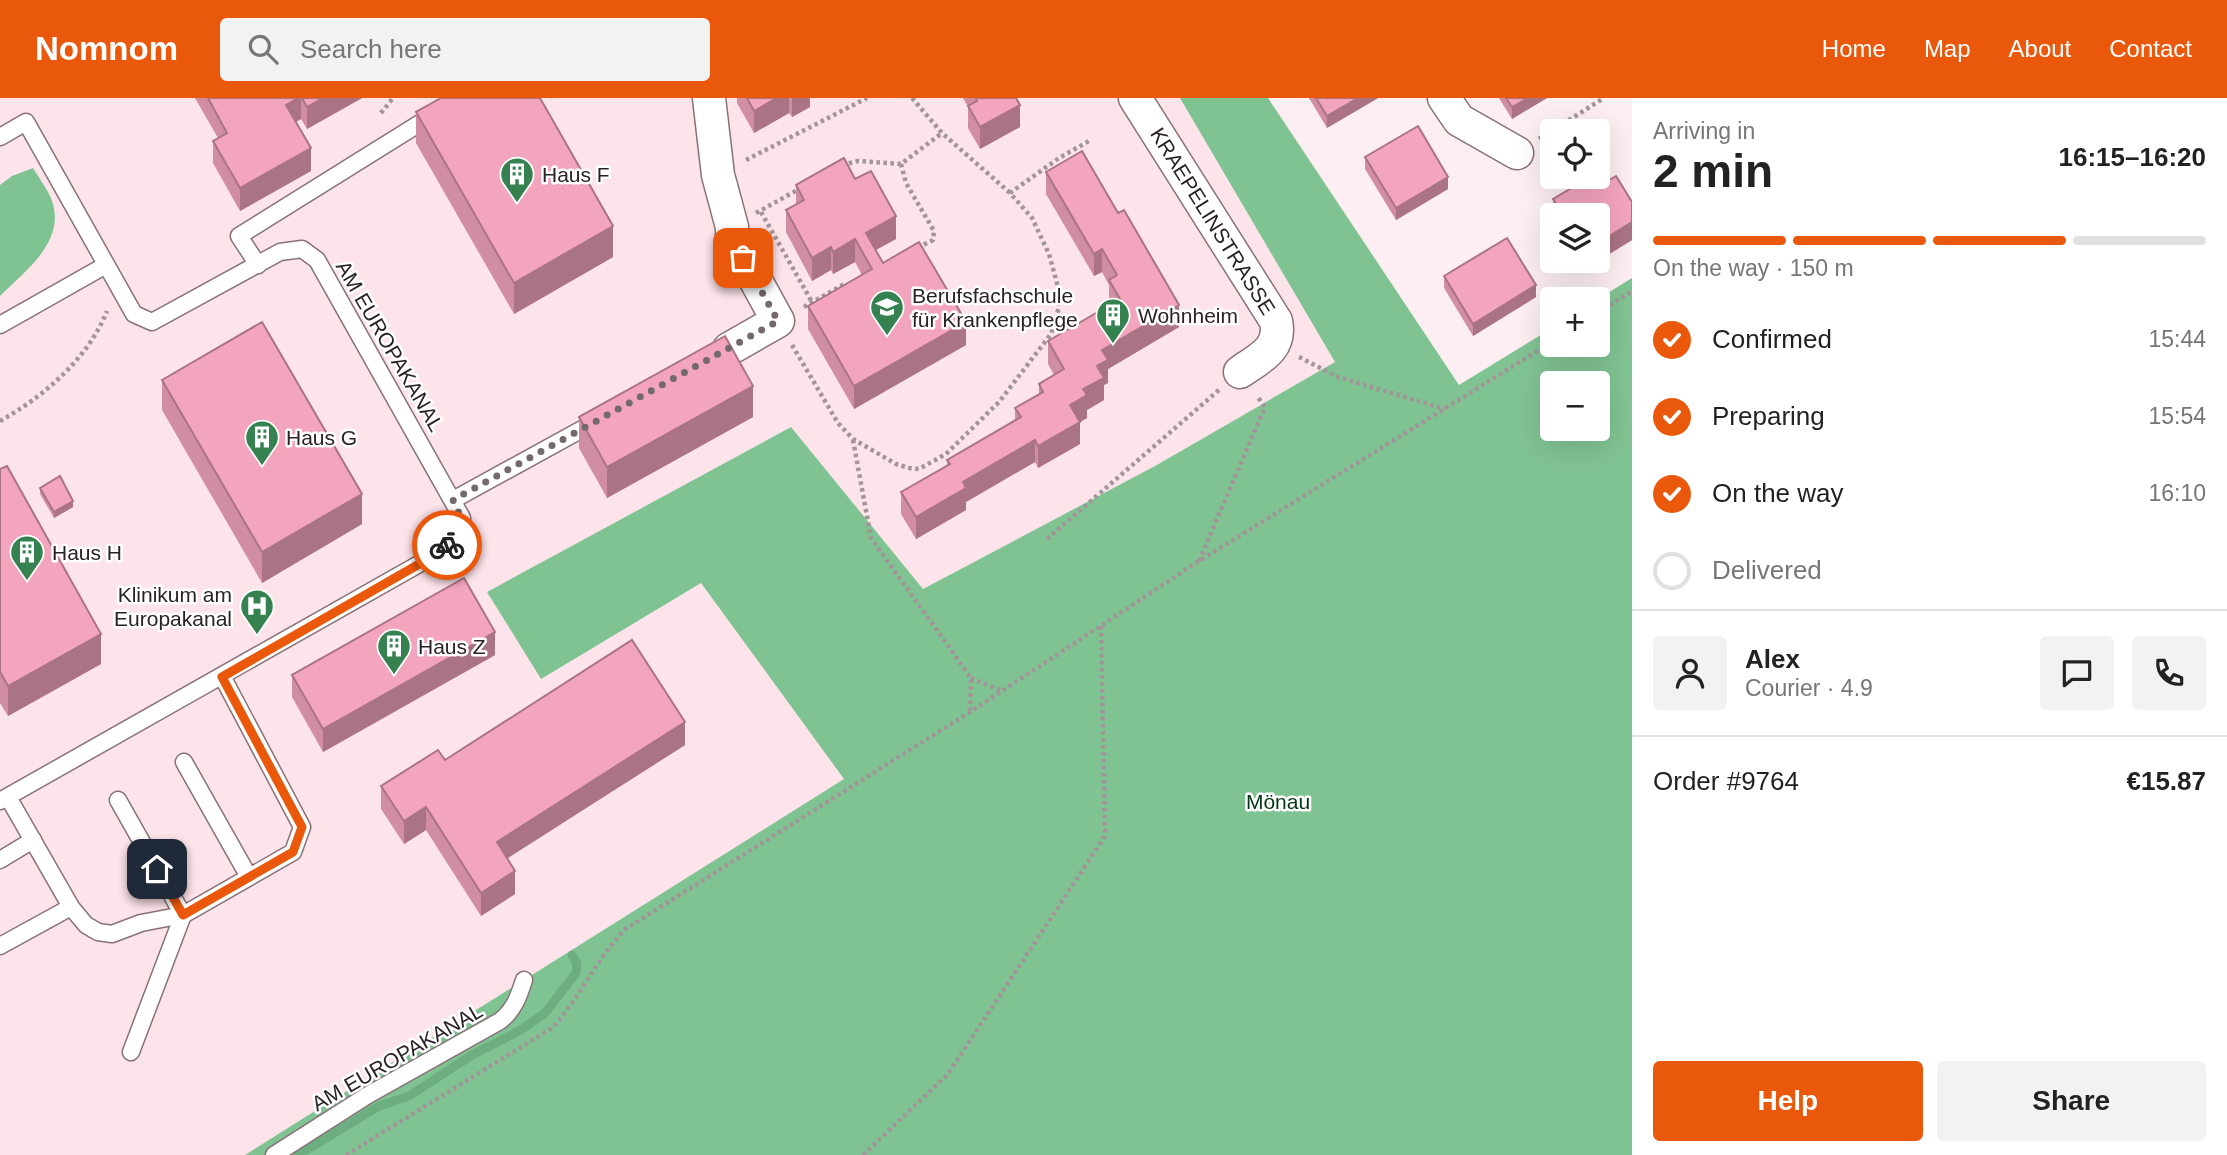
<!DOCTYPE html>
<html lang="en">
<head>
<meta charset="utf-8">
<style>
	:root { --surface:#fff; --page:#f2f2f2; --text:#222; --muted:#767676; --line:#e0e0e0; --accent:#ea580c }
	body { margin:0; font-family:Arial,sans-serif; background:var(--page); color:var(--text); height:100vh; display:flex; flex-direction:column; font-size:26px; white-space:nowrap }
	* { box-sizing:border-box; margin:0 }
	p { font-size:23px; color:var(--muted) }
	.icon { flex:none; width:38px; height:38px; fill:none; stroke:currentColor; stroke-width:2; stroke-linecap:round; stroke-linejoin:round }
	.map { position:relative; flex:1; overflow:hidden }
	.drawer { display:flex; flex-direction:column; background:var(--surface); width:595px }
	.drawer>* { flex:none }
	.buttons { position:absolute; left:1540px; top:21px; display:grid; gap:14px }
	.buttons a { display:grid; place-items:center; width:70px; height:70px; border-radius:7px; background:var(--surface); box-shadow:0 7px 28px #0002; font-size:35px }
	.pin { position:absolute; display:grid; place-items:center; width:60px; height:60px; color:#fff; margin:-30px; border-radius:14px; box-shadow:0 4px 10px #0006 }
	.courier { position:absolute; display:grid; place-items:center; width:70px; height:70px; margin:-35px; border:5px solid #ea580c; border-radius:50%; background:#fff; color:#222; box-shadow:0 2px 9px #0007 }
	.headline em { font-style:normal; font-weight:800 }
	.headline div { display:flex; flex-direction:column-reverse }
	.headline { display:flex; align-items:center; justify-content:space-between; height:119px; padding:0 21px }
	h1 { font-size:46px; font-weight:800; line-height:52px }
	.bar { display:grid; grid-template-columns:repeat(4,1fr); gap:10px 7px; align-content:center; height:84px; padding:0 21px }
	.bar i { height:9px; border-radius:5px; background:var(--line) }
	.bar .selected { background:var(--accent) }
	.bar p { grid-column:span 4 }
	.line { display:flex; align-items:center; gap:18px; padding:0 21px; border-top:2px solid var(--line) }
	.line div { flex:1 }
	.round { display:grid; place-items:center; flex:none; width:74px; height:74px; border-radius:7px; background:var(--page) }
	ol { padding:0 21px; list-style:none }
	li { display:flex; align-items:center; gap:21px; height:77px }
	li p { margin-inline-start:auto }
	li .icon { padding:7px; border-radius:50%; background:var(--accent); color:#fff; stroke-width:4 }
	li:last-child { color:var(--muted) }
	li i { width:38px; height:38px; border:4px solid var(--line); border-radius:50% }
	.button { display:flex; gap:14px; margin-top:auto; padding:14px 21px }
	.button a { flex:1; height:80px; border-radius:7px; background:var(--accent); color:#fff; font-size:28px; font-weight:800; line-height:80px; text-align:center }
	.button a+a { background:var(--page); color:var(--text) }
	header { display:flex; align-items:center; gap:42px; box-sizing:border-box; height:98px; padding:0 35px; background:var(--accent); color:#fff }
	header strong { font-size:33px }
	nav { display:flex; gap:38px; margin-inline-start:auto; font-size:24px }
	.search { width:490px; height:63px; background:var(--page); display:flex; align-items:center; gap:18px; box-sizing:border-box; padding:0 24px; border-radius:7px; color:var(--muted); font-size:26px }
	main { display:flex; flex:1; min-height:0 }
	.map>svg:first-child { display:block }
	.built { fill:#fde3ea }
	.forest { fill:#80c393; fill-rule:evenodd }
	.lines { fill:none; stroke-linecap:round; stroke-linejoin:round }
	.stream { stroke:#6cae7f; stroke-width:9 }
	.lane-casing { stroke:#877278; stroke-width:19 }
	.street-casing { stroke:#877278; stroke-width:35 }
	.path { stroke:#a19598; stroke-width:4.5; stroke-dasharray:3.5 3.5; stroke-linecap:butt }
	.lane { stroke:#fff; stroke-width:16 }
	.street { stroke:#fff; stroke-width:32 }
	.wall { fill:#d18ea3 }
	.shaded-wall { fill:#aa7484 }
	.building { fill:#f3a5bd; stroke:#aa7484; stroke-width:2 }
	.done { stroke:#74696d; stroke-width:7; stroke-dasharray:0 12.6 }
	.route { stroke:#ea580c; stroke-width:9 }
	.labels { text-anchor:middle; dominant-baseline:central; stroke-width:5; stroke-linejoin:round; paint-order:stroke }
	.poi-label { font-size:21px; fill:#2b2225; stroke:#fff; text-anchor:start }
	.street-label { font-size:21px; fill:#2b2225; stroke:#fff }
	.park-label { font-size:21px; fill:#003416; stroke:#fff }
</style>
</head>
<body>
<header>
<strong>Nomnom</strong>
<div class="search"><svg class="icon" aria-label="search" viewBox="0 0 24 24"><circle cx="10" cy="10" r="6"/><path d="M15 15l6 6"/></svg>Search here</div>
<nav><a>Home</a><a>Map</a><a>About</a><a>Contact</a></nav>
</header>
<main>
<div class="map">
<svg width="1632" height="1057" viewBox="0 0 1632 1057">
	<rect width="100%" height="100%" fill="#fdeef2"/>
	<path class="built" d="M0 0H1180L1335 264 1155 368 922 491 791 329 487 494 541 581 700 484 845 681 245 1057H0Z"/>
	<g class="forest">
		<path d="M1180 0H1268L1459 287 1552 230V247H1598V201L1632 180V1057H245L844 681 701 485 541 581 487 494 791 329 923 491 1155 368 1335 264ZM1552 285H1598V331H1552Z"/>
		<path d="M33 70C39 80 48 92 52 103 66 144 25 173 0 198V87L12 78Z"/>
	</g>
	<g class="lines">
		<path class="stream" d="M298 1057 379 1008 409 998 472 957 519 933 545 915 576 875 577 866 572 857"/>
		<g class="lane-casing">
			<g id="lane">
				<path d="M0 39 26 24 134 216 152 224 280 154 302 151 317 162 462 420 460 434 442 453 0 703"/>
				<path d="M258 167 239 138 433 17"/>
				<path d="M0 227 106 167"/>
				<path d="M453 402 595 324"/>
				<path d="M184 664 249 779"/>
				<path d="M8 699 71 809 86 827 98 834 112 836 141 825 183 817 293 754 302 729 222 578"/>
				<path d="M118 702 183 817 131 954"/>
				<path d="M0 762 33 742"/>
				<path d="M0 848 71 809"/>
				<path d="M274 1057 368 997 500 923C514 912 519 898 524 882"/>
			</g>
		</g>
		<g class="street-casing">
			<g id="street">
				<path d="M709 0 718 77 732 129V139L778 223 729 251"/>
				<path d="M1135 0 1276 223C1282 251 1260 260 1240 274"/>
				<path d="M1444 0 1459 22 1517 55"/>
			</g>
		</g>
		<g class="path">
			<path d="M912 0 942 35 1010 95"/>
			<path d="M381 15 393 0"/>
			<path d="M1539 41 1604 0"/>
			<path d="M746 62 867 0"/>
			<path d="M901 66 906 85 934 133 933 142 919 149"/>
			<path d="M842 67 858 63 901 66 942 35"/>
			<path d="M761 114 812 204"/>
			<path d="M756 115 801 90"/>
			<path d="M804 209 846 185"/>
			<path d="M1598 215 1632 193"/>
			<path d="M792 247 838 325 853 341 896 366 909 370 919 371 946 356 999 304 1051 236 1059 209 1058 189 1049 156 1032 120 1010 95 1059 60 1089 43"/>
			<path d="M1299 259 1338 279 1445 311"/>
			<path d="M0 323C43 299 88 261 107 213"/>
			<path d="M853 342 871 440 971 580 970 614"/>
			<path d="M1047 441 1219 292"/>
			<path d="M1199 463 1265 309 1257 298"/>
			<path d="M971 580 1002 593"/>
			<path d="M346 1057 552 930C580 900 596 862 624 832L970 614 1199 463 1552 244"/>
			<path d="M863 1057 948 976 1105 738 1101 527"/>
		</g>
		<use href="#lane" class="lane"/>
		<use href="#street" class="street"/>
	</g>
	<g class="wall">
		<path d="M195 0H362L307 31 301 21 296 24 311 73 240 113 213 65V43L218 40Z"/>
		<path d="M737 0H810V9L792 19 789 15 754 35 737 5Z"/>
		<path d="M963 0H1016L1020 29 980 51 968 30V9Z"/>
		<path d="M1309 0H1378L1327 30Z"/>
		<path d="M1499 0H1547L1512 21Z"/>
		<path d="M416 14 613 159 514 216 416 45Z"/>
		<path d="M1365 59 1448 91 1396 122 1365 71Z"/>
		<path d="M1046 74 1179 229 1108 271V285L1104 287V302L1087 312V320L1080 324V346L1038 370 1035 364 966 404V412L916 441 901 416V394L947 367V362L1015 322V310L1039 297V286L1054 277 1048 266V243L1111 207 1109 204V187L1102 174 1094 178 1046 96Z"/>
		<path d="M1616 78 1632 104V142L1585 171 1581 163H1598V117H1553V101L1590 79 1597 89Z"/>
		<path d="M855 81 896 141 876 152 883 165 966 247 854 311 808 231V208L862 177 855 164 833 176 831 172 812 183 786 134V112L796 106V87Z"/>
		<path d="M1444 178 1536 199 1473 238 1444 190Z"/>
		<path d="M162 282 362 426 262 485 162 312Z"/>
		<path d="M579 319H753L607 400 579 350Z"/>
		<path d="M0 371 101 566 8 618 0 605Z"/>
		<path d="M40 390 73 409 54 420 40 396Z"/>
		<path d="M495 557 323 654 292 599V577Z"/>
		<path d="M685 647 507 760 515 796 481 818 426 732 404 746 381 711V688L445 662Z"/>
	</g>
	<g class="shaded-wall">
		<path d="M298 0H301V21L286 29V7Z"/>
		<path d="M323 0H362L307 31V9Z"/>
		<path d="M777 0H789V15L754 35V13Z"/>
		<path d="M792 0H810V9L792 19Z"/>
		<path d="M1358 0H1378L1327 30V18Z"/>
		<path d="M1528 0H1547L1512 21V9Z"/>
		<path d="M1020 7V29L980 51V29Z"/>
		<path d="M311 50V73L240 113V90Z"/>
		<path d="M1448 79V91L1396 122V110Z"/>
		<path d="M896 118V141L866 157V135Z"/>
		<path d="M1632 124V142L1585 171V163H1598V145Z"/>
		<path d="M613 128V159L514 216V185Z"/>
		<path d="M855 141V164L833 176V154Z"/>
		<path d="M831 149V172L812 183V160Z"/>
		<path d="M1102 151V174L1094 178V156Z"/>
		<path d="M1536 187V199L1473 238V226Z"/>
		<path d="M1179 207V229L1108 271V285L1104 287V302L1087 312V320L1080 324V346L1038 370V348L1083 291 1097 268 1102 252Z"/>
		<path d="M966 224V247L854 311V288Z"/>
		<path d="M753 288V319L607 400V369Z"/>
		<path d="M1035 342V364L966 404V412L916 441V419L963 384Z"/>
		<path d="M362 396V426L262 485V454Z"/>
		<path d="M73 403V409L54 420V414Z"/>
		<path d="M495 534V557L323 654V631Z"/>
		<path d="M101 536V566L8 618V588Z"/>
		<path d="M685 624V647L497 767V744Z"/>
		<path d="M426 709V732L404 746V723Z"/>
		<path d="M515 773V796L481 818V795Z"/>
	</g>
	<g class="building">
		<path d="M208 0H298L286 7 311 50 240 90 213 43 227 35Z"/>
		<path d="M302 0H323L307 9Z"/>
		<path d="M441 0H540L613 128 514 185 416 14Z"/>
		<path d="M747 0H777L754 13Z"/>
		<path d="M976 0H1016L1020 7 980 29 968 8 977 3Z"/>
		<path d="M1316 0H1358L1327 18Z"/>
		<path d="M1506 0H1528L1512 9Z"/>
		<path d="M1418 28 1448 79 1396 110 1365 59Z"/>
		<path d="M1082 53 1118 115 1124 112 1179 207 1102 252 1108 262 1097 268 1104 280 1083 291 1087 297 1070 307 1080 324 1038 348 1035 342 963 384 966 390 916 419 901 394 950 366 947 362 1021 319 1015 310 1043 294 1039 286 1064 271 1048 243 1120 201 1109 182 1117 177 1102 151 1094 156 1046 74Z"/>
		<path d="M844 60 855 81 871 73 896 118 866 135 883 165 919 144 966 224 854 288 808 208 872 171 855 141 833 154 831 149 812 160 786 112 804 102 796 87Z"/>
		<path d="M1616 78 1632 104V124L1598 145V117H1563L1553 101 1590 79 1597 89Z"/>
		<path d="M1507 140 1536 187 1473 226 1444 178Z"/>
		<path d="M262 224 362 396 262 454 162 282Z"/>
		<path d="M725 238 753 288 607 369 579 319Z"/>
		<path d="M7 368 101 536 8 588 0 574V371Z"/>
		<path d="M60 378 73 403 54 414 40 390Z"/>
		<path d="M464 480 495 534 323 631 292 577Z"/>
		<path d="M632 542 685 624 497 744 515 773 481 795 426 709 404 723 381 688 438 652 445 662Z"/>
	</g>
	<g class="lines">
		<path class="done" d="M447 447C464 429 464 424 453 402L778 223 743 160"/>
		<path class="route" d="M157 771 183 817 293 754 302 729 222 579 442 453 447 447"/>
	</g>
	<defs>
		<g id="building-pin" transform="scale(1.75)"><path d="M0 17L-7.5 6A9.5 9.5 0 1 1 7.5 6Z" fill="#358150" stroke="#fff"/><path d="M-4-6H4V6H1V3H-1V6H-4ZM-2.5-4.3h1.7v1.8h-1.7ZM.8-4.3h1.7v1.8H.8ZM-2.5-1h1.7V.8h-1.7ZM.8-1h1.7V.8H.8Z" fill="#fff"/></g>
		<g id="university-pin" transform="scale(1.75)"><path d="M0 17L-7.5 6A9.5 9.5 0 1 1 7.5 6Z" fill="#358150" stroke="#fff"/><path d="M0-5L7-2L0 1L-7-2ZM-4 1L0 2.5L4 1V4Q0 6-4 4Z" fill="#fff"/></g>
		<g id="hospital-pin" transform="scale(1.75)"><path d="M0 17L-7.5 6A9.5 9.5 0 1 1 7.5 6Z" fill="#358150" stroke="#fff"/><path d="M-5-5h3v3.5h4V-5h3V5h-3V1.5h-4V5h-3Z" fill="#fff"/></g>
	</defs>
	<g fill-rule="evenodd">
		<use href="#building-pin" x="517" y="76"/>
		<use href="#university-pin" x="887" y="209"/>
		<use href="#building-pin" x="1113" y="217"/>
		<use href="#building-pin" x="262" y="339"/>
		<use href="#building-pin" x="27" y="454"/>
		<use href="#hospital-pin" x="257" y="508"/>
		<use href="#building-pin" x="394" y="548"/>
	</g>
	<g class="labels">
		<g class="poi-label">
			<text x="542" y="76">Haus F</text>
			<text x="912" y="197">Berufsfachschule<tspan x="912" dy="24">für Krankenpflege</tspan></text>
			<text x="1138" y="217">Wohnheim</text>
			<text x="286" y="339">Haus G</text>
			<text x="52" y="454">Haus H</text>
			<text x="232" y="496" text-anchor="end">Klinikum am<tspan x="232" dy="24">Europakanal</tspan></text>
			<text x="418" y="548">Haus Z</text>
		</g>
		<g class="street-label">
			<text transform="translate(1213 123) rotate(58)">KRAEPELINSTRASSE</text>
			<text transform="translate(390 248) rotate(60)">AM EUROPAKANAL</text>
			<text transform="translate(397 959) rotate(-30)">AM EUROPAKANAL</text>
		</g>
		<g class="park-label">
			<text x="1278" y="703">Mönau</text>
		</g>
	</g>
</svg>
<div class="buttons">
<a><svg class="icon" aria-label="locate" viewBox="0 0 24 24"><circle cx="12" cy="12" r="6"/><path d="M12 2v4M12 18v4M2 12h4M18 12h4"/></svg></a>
<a><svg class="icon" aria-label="layers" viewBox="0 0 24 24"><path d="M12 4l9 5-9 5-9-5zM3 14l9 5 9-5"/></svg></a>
<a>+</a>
<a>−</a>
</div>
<div class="pin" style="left:743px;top:160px;background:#ea580c"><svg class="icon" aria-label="bag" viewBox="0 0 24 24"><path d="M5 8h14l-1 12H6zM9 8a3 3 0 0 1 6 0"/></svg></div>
<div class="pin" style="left:157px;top:771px;background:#1f2937"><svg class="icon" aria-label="home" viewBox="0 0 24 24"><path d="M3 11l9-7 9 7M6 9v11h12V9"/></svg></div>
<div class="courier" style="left:447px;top:447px"><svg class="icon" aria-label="bike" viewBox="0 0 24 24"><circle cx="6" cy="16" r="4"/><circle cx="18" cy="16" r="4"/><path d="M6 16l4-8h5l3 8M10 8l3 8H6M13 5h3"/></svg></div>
</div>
<section class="drawer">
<div class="headline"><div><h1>2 min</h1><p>Arriving in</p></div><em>16:15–16:20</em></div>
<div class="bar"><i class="selected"></i><i class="selected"></i><i class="selected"></i><i></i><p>On the way · 150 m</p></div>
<ol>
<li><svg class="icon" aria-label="check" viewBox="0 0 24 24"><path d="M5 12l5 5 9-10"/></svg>Confirmed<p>15:44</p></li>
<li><svg class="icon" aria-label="check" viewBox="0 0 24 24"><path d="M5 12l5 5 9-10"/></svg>Preparing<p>15:54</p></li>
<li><svg class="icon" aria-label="check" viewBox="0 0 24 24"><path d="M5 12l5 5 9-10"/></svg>On the way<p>16:10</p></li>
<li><i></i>Delivered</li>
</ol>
<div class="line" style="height:126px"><a class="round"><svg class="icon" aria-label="person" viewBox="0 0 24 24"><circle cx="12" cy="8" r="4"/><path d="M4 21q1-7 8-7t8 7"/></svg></a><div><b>Alex</b><p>Courier · 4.9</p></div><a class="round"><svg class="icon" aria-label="chat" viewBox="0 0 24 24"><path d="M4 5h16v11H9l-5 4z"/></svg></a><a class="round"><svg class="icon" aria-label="phone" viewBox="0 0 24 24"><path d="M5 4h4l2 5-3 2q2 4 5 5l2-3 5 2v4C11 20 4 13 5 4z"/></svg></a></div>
<div class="line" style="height:91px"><div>Order #9764</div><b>€15.87</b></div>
<div class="button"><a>Help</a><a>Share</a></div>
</section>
</main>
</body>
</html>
